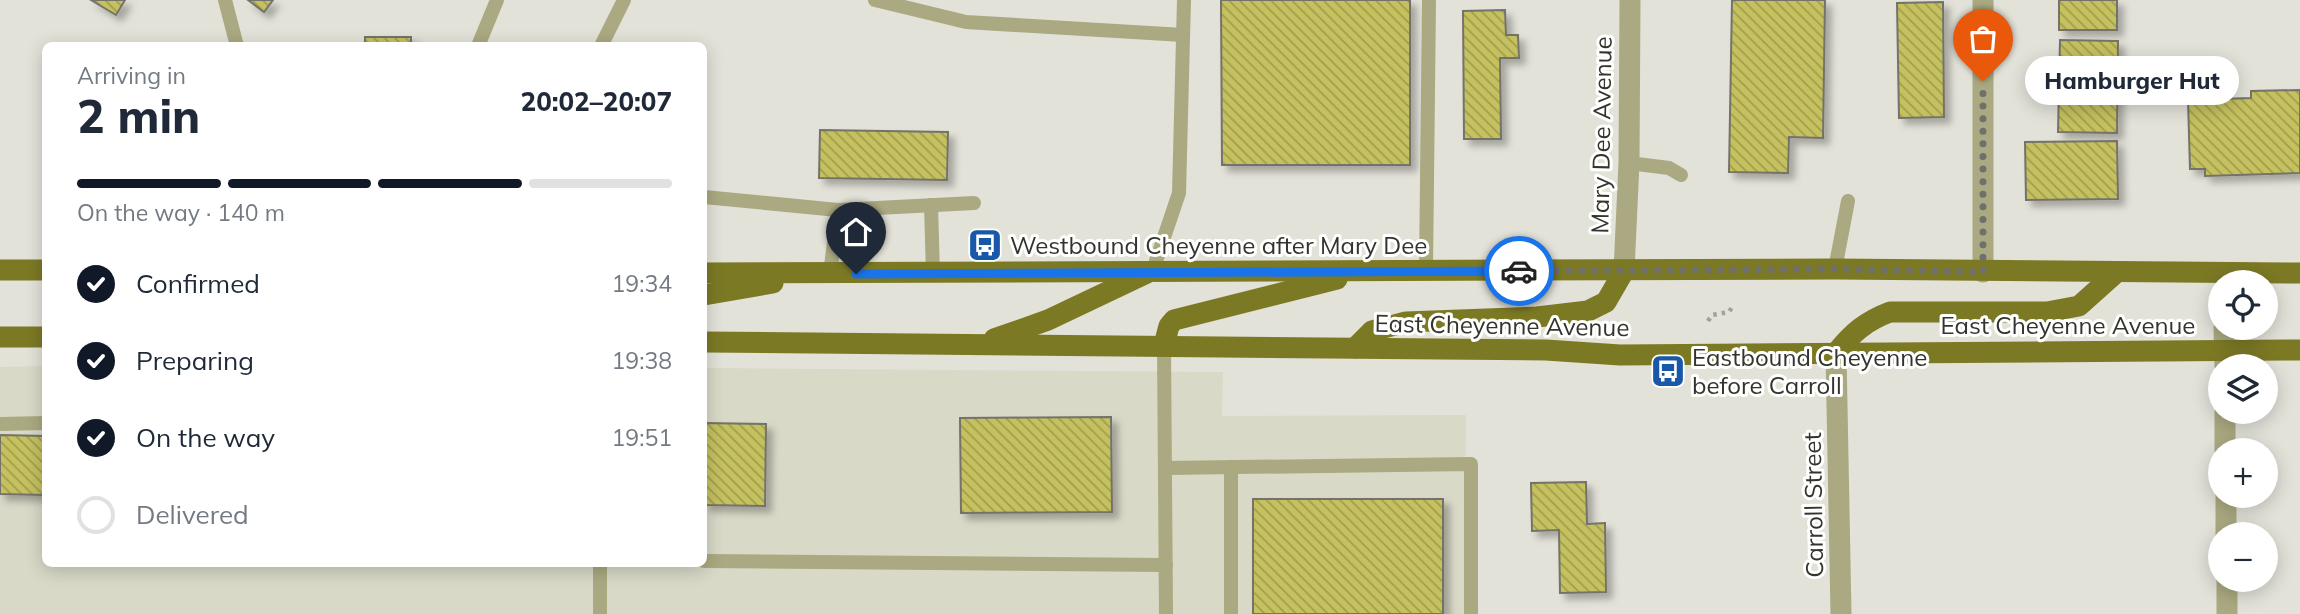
<!DOCTYPE html>
<html lang="en">
<head>
<meta charset="utf-8">
<style>
	:root { --surface:#fff; --page:#f2f2f3; --text:#1f2937; --muted:#747a83; --line:#e0e1e3; --accent:#111827 }
	body { margin:0; font-family:Mulish,sans-serif; background:var(--page); color:var(--text); height:100vh; display:flex; flex-direction:column; font-size:26px; white-space:nowrap }
	* { box-sizing:border-box; margin:0 }
	p { font-size:23px; color:var(--muted) }
	.icon { flex:none; width:38px; height:38px; fill:none; stroke:currentColor; stroke-width:2; stroke-linecap:round; stroke-linejoin:round }
	.map { position:relative; flex:1; overflow:hidden }
	.drawer { position:absolute; left:42px; top:42px; width:665px; height:525px; display:flex; flex-direction:column; background:var(--surface); border-radius:10px; box-shadow:0 4px 18px #0003 }
	.drawer>* { flex:none }
	.controls { position:absolute; left:2208px; top:270px; display:grid; gap:14px }
	.controls a { display:grid; place-items:center; width:70px; height:70px; border-radius:50%; background:var(--surface); box-shadow:0 4px 18px #0003; font-size:35px }
	.pin { position:absolute; display:grid; place-items:center; width:60px; height:60px; color:#fff; margin:-72px -30px; border-radius:50% 50% 50% 0; rotate:-45deg; box-shadow:0 0 7px #0007 }
	.pin .icon { rotate:45deg }
	.courier { position:absolute; display:grid; place-items:center; width:70px; height:70px; margin:-35px; border:5px solid #1a73e8; border-radius:50%; background:#fff; color:#222; box-shadow:0 2px 9px #0007 }
	.bubble { position:absolute; height:49px; border-radius:24px; background:var(--surface); box-shadow:0 4px 18px #0003; font-size:23px; font-weight:800; line-height:49px; text-align:center }
	.headline em { font-style:normal; font-weight:800 }
	.headline div { display:flex; flex-direction:column-reverse }
	.headline { display:flex; align-items:center; justify-content:space-between; height:119px; padding:0 35px }
	h1 { font-size:46px; font-weight:800; line-height:52px }
	.bar { display:grid; grid-template-columns:repeat(4,1fr); gap:10px 7px; align-content:center; height:84px; padding:0 35px }
	.bar i { height:9px; border-radius:5px; background:var(--line) }
	.bar .current { background:var(--accent) }
	.bar p { grid-column:span 4 }
	ol { padding:0 35px; list-style:none }
	li { display:flex; align-items:center; gap:21px; height:77px }
	li p { margin-inline-start:auto }
	li .icon { padding:7px; border-radius:50%; background:var(--accent); color:#fff; stroke-width:4 }
	li:last-child { color:var(--muted) }
	li i { width:38px; height:38px; border:4px solid var(--line); border-radius:50% }
	.map>svg:first-child { display:block }
	.built { fill:#d9d9c8 }
	.building { fill:url(#building-back-hatch); stroke:#73736b; stroke-width:2; filter:url(#shadow) }
	.lines { fill:none; stroke-linecap:round; stroke-linejoin:round }
	.path { stroke:#a2a29c; stroke-width:4.5; stroke-dasharray:3.5 5; stroke-linecap:butt }
	.lane { stroke:#aaa981; stroke-width:14 }
	.street { stroke:#aaa981; stroke-width:21 }
	.primary { stroke:#7c7925; stroke-width:21 }
	.done { stroke:#70706b; stroke-width:7; stroke-dasharray:0 12.6 }
	.route { stroke:#1a73e8; stroke-width:9 }
	.labels { text-anchor:middle; dominant-baseline:central; stroke-width:6; stroke-linejoin:round; paint-order:stroke }
	.street-label { font-size:24px; fill:#333330; stroke:#fffffe }
	.poi-label { font-size:24px; fill:#333330; stroke:#fffffe; text-anchor:start }
</style>
</head>
<body>
<div class="map">
<svg width="2300" height="614" viewBox="0 0 2300 614">
	<defs>
		<pattern id="building-back-hatch" width="6" height="6" patternUnits="userSpaceOnUse" patternTransform="scale(1.75)"><rect width="6" height="6" fill="#c5c15f"/><path d="M-1 5l2 2M0 0l6 6M5-1l2 2" fill="none" stroke="#a19d4f"/></pattern>
		<filter id="shadow"><feDropShadow dx="6" dy="6" stdDeviation="3.5" flood-color="#0004"/></filter>
	</defs>
	<rect width="100%" height="100%" fill="#e2e2d9"/>
	<path class="built" d="M45 366 46 564H704V368L1223 372 1222 416 1466 415 1464 614H0V367Z"/>
	<g class="building">
		<path d="M91 0H125L116 15Z"/>
		<path d="M248 0H273L264 12Z"/>
		<path d="M1221 0H1410V165H1222Z"/>
		<path d="M1732 0H1825L1823 138 1789 137 1788 173 1729 172Z"/>
		<rect x="2059" y="0" width="58" height="30"/>
		<path d="M1943 2 1944 117 1899 118 1897 3Z"/>
		<path d="M1505 10 1506 35H1518L1519 58H1500L1501 139H1464L1463 11Z"/>
		<rect x="365" y="37" width="46" height="9"/>
		<path d="M2060 40 2118 41 2117 133 2058 132Z"/>
		<path d="M2300 90V173L2205 176V169H2190L2188 100 2251 98V91Z"/>
		<path d="M820 130 948 132 947 180 819 178Z"/>
		<path d="M2117 141 2118 199 2026 200 2025 142Z"/>
		<path d="M1111 417 1112 512 961 513 960 418Z"/>
		<path d="M704 423 766 424 765 506 704 505Z"/>
		<path d="M0 435 46 436V495L0 494Z"/>
		<path d="M1586 482 1587 524 1605 523 1606 592 1560 593 1559 530 1532 531 1531 483Z"/>
		<rect x="1253" y="499" width="190" height="115"/>
	</g>
	<g class="lines">
		<path class="path" d="M1708 321 1712 315 1729 312 1734 304"/>
		<g class="lane">
			<path d="M225 0 237 46"/>
			<path d="M875 0 966 22 1183 35"/>
			<path d="M478 46 497 0"/>
			<path d="M601 46 624 0"/>
			<path d="M1629 163 1669 168 1681 175"/>
			<path d="M704 197 838 210 974 203"/>
			<path d="M931 205 933 274"/>
			<path d="M1835 269 1848 201"/>
			<path d="M1153 270 1179 193 1184 0"/>
			<path d="M1426 271 1429 0"/>
			<path d="M830 274 838 210"/>
			<path d="M1164 345 1166 614"/>
			<path d="M0 424 46 423"/>
			<path d="M1231 467V614"/>
			<path d="M1166 468 1471 464V614"/>
			<path d="M704 561 1166 565"/>
			<path d="M600 564V614"/>
		</g>
		<g class="street">
			<path d="M1624 271 1629 163 1630 0"/>
			<path d="M1983 272V0"/>
			<path d="M2224 327 2225 366"/>
			<path d="M1836 353 1841 614"/>
			<path d="M2225 411V450"/>
			<path d="M2226 495V534"/>
			<path d="M2227 579V614"/>
		</g>
		<g class="primary">
			<path d="M0 270H46"/>
			<path d="M704 273 1835 269 2300 273"/>
			<path d="M704 295 773 283"/>
			<path d="M0 337H46"/>
			<path d="M994 339 1048 320 1147 273"/>
			<path d="M704 342 1546 350 1620 355 2300 350"/>
			<path d="M1164 345 1169 326 1174 320 1337 279"/>
			<path d="M1355 348 1372 331 1406 322 1537 317 1588 311 1606 302 1624 271"/>
			<path d="M1836 353C1852 333 1866 321 1890 312H2047L2079 306 2117 272"/>
		</g>
	</g>
	<g class="lines">
		<path class="done" d="M1519 271 1835 269 1983 272V81"/>
		<path class="route" d="M856 274 1519 271"/>
	</g>
	<defs>
		<g id="bus-square" transform="scale(1.75)"><rect x="-9" y="-9" width="18" height="18" rx="4" fill="#1958a9" stroke="#fffffe"/><path d="M-5-6H5V4H4V6H2V4H-2V6H-4V4H-5ZM-3.5-4V0h7V-4ZM-3.5 1.2v1.5H-2V1.2ZM2 1.2v1.5H3.5V1.2Z" fill="#fff"/></g>
	</defs>
	<g fill-rule="evenodd">
		<use href="#bus-square" x="985" y="245"/>
		<use href="#bus-square" x="1668" y="371"/>
	</g>
	<g class="labels">
		<g class="street-label">
			<text transform="translate(1601 135) rotate(-89)">Mary Dee Avenue</text>
			<text transform="translate(1502 325) rotate(1)">East Cheyenne Avenue</text>
			<text x="2068" y="325">East Cheyenne Avenue</text>
			<text transform="translate(1813 505) rotate(-91)">Carroll Street</text>
		</g>
		<g class="poi-label">
			<text x="1010" y="245">Westbound Cheyenne after Mary Dee</text>
			<text x="1692" y="357">Eastbound Cheyenne<tspan x="1692" dy="28">before Carroll</tspan></text>
		</g>
	</g>
</svg>
<div class="controls">
<a><svg class="icon" aria-label="locate" viewBox="0 0 24 24"><circle cx="12" cy="12" r="6"/><path d="M12 2v4M12 18v4M2 12h4M18 12h4"/></svg></a>
<a><svg class="icon" aria-label="layers" viewBox="0 0 24 24"><path d="M12 4l9 5-9 5-9-5zM3 14l9 5 9-5"/></svg></a>
<a>+</a>
<a>−</a>
</div>
<div class="pin" style="left:1983px;top:81px;background:#ea580c"><svg class="icon" aria-label="bag" viewBox="0 0 24 24"><path d="M5 8h14l-1 12H6zM9 8a3 3 0 0 1 6 0"/></svg></div>
<div class="pin" style="left:856px;top:274px;background:#1f2937"><svg class="icon" aria-label="home" viewBox="0 0 24 24"><path d="M3 11l9-7 9 7M6 9v11h12V9"/></svg></div>
<div class="courier" style="left:1519px;top:271px"><svg class="icon" aria-label="car" viewBox="0 0 24 24"><path d="M5 17H2v-5l4-1 3-4h7l3 4 3 1v5h-3M9 17h6M6 11h13"/><circle cx="7" cy="17" r="2"/><circle cx="17" cy="17" r="2"/></svg></div>
<div class="bubble" style="left:2025px;top:56px;width:214px">Hamburger Hut</div>
<section class="drawer">
<div class="headline"><div><h1>2 min</h1><p>Arriving in</p></div><em>20:02–20:07</em></div>
<div class="bar"><i class="current"></i><i class="current"></i><i class="current"></i><i></i><p>On the way · 140 m</p></div>
<ol>
<li><svg class="icon" aria-label="check" viewBox="0 0 24 24"><path d="M5 12l5 5 9-10"/></svg>Confirmed<p>19:34</p></li>
<li><svg class="icon" aria-label="check" viewBox="0 0 24 24"><path d="M5 12l5 5 9-10"/></svg>Preparing<p>19:38</p></li>
<li><svg class="icon" aria-label="check" viewBox="0 0 24 24"><path d="M5 12l5 5 9-10"/></svg>On the way<p>19:51</p></li>
<li><i></i>Delivered</li>
</ol>
</section>
</div>
</body>
</html>
